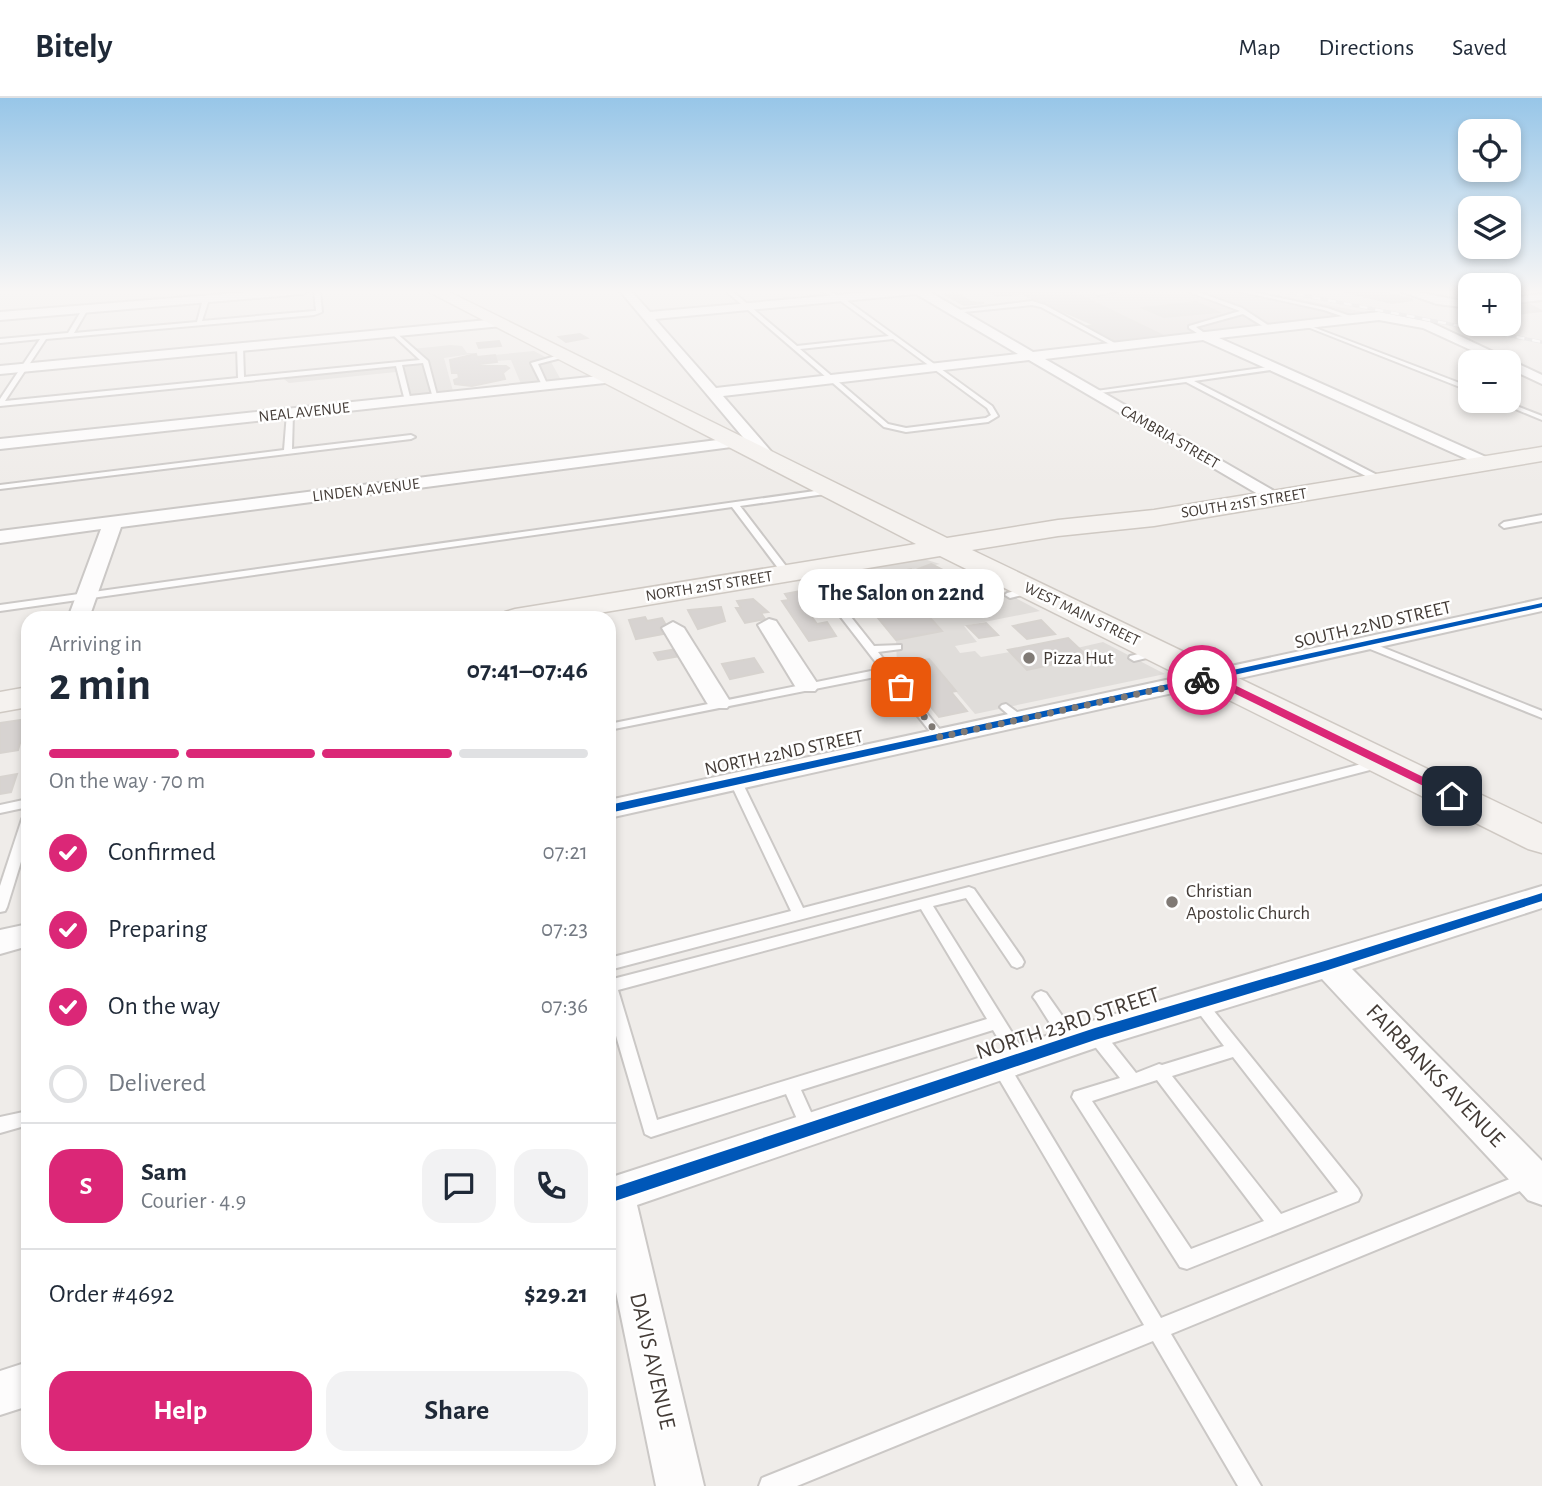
<!DOCTYPE html>
<html lang="en">
<head>
<meta charset="utf-8">
<style>
	:root { --surface:#fff; --page:#f2f2f3; --text:#1f2937; --muted:#747a83; --line:#e0e1e3; --accent:#db2777 }
	body { margin:0; font-family:"Alegreya Sans",sans-serif; background:var(--page); color:var(--text); height:100vh; display:flex; flex-direction:column; font-size:26px; white-space:nowrap }
	* { box-sizing:border-box; margin:0 }
	p { font-size:23px; color:var(--muted) }
	.icon { flex:none; width:38px; height:38px; fill:none; stroke:currentColor; stroke-width:2; stroke-linecap:round; stroke-linejoin:round }
	.map { position:relative; flex:1; overflow:hidden }
	.panel { position:absolute; left:21px; top:513px; width:595px; height:854px; display:flex; flex-direction:column; background:var(--surface); border-radius:21px; box-shadow:0 4px 10px #0003 }
	.panel>* { flex:none }
	.controls { position:absolute; left:1458px; top:21px; display:grid; gap:14px }
	.controls a { display:grid; place-items:center; width:63px; height:63px; border-radius:14px; background:var(--surface); box-shadow:0 4px 10px #0003; font-size:35px }
	.pin { position:absolute; display:grid; place-items:center; width:60px; height:60px; color:#fff; margin:-30px; border-radius:14px; box-shadow:0 4px 10px #0006 }
	.courier { position:absolute; display:grid; place-items:center; width:70px; height:70px; margin:-35px; border:5px solid #db2777; border-radius:50%; background:#fff; color:#222; box-shadow:0 2px 9px #0007 }
	.bubble { position:absolute; height:49px; border-radius:21px; background:var(--surface); box-shadow:0 4px 10px #0003; font-size:23px; font-weight:700; line-height:49px; text-align:center }
	.overview em { font-style:normal; font-weight:700 }
	.overview div { display:flex; flex-direction:column-reverse }
	.overview { display:flex; align-items:center; justify-content:space-between; height:119px; padding:0 28px }
	h1 { font-size:46px; font-weight:700; line-height:52px }
	.bar { display:grid; grid-template-columns:repeat(4,1fr); gap:10px 7px; align-content:center; height:84px; padding:0 28px }
	.bar i { height:9px; border-radius:5px; background:var(--line) }
	.bar .current { background:var(--accent) }
	.bar p { grid-column:span 4 }
	.line { display:flex; align-items:center; gap:18px; padding:0 28px; border-top:2px solid var(--line) }
	.line div { flex:1 }
	.round { display:grid; place-items:center; flex:none; width:74px; height:74px; border-radius:21px; background:var(--page) }
	ol { padding:0 28px; list-style:none }
	li { display:flex; align-items:center; gap:21px; height:77px }
	li p { margin-inline-start:auto }
	li .icon { padding:7px; border-radius:50%; background:var(--accent); color:#fff; stroke-width:4 }
	li:last-child { color:var(--muted) }
	li i { width:38px; height:38px; border:4px solid var(--line); border-radius:50% }
	.cta { display:flex; gap:14px; margin-top:auto; padding:14px 28px }
	.cta a { flex:1; height:80px; border-radius:21px; background:var(--accent); color:#fff; font-size:28px; font-weight:700; line-height:80px; text-align:center }
	.cta a+a { background:var(--page); color:var(--text) }
	header { display:flex; align-items:center; gap:42px; box-sizing:border-box; height:98px; padding:0 35px; background:var(--surface); border-bottom:2px solid var(--line) }
	header strong { font-size:33px }
	nav { display:flex; gap:38px; margin-inline-start:auto; font-size:24px }
	.map>svg:first-child { display:block }
	.industrial { fill:#e2dddb }
	.parking { fill:#e0ddda }
	.building { fill:#d7d3d1; stroke:#d7d3cf; stroke-width:2 }
	.lines { fill:none; stroke-linecap:round; stroke-linejoin:round }
	.service-casing { stroke:#cbc8c6; stroke-width:4 }
	.minor-casing { stroke:#cbc8c6; stroke-width:4 }
	.secondary-casing { stroke:#cfc9c3; stroke-width:3 }
	.service { fill:#fdfcfc; fill-rule:evenodd }
	.minor { fill:#fdfcfc; fill-rule:evenodd }
	.secondary { fill:#f5f2ef; fill-rule:evenodd }
	.rail-casing { stroke:#d9d8d8; stroke-width:3.5 }
	.rail { stroke:#fff; stroke-width:2.5; stroke-dasharray:8; stroke-linecap:butt }
	.cycleway-casing { stroke:#fff; stroke-width:5 }
	.cycleway { fill:#0057b8; fill-rule:evenodd }
	.route { fill:#db2777 }
	.done { stroke:#807a75; stroke-width:7; stroke-dasharray:0 12.6 }
	.poi-dot { fill:#807a75; stroke:#fff; stroke-width:2.5 }
	.labels { text-anchor:middle; dominant-baseline:central; stroke-width:5; stroke-linejoin:round; paint-order:stroke }
	.far-street-label { font-size:16px; fill:#443c37; stroke:#fff }
	.street-label { font-size:19px; fill:#443c37; stroke:#fff }
	.poi-label { font-size:19px; fill:#443c37; stroke:#fff; text-anchor:start }
	.near-street-label { font-size:23px; fill:#443c37; stroke:#fff }
</style>
</head>
<body>
<header>
<strong>Bitely</strong>
<nav><a>Map</a><a>Directions</a><a>Saved</a></nav>
</header>
<div class="map">
<svg width="1542" height="1388" viewBox="0 0 1542 1388">
	<rect width="100%" height="100%" fill="#efece9"/>
	<path class="industrial" d="M1071 193H1257L1364 214 1164 238Z"/>
	<g class="parking">
		<path d="M451 247 462 248 467 255H478L444 260 453 293 402 299 396 274 289 285 280 278 424 263 412 251Z"/>
		<path d="M534 253 553 263 551 264 561 282 521 286 511 262 497 263 494 257Z"/>
		<path d="M924 461 940 466 877 478 874 475 828 484 824 478Z"/>
		<path d="M972 477 1040 513 964 528 977 544 955 548 960 555 975 553 981 559 1010 554 1028 572 1087 560 1077 550 1103 544 1165 576 975 616 929 562 897 568 896 542 941 533 923 512 918 513 899 489Z"/>
	</g>
	<g class="building">
		<path d="M988 193H1071L1164 238 1116 243 1088 228 1095 227 1088 224 1023 196 1028 195 997 198Z"/>
		<path d="M1342 193 1389 195 1413 202 1392 205Z"/>
		<path d="M957 195 971 204 984 205 964 207 944 196Z"/>
		<path d="M1196 204 1218 214 1164 219 1143 210Z"/>
		<path d="M1530 207 1542 213 1508 217V209Z"/>
		<path d="M580 236 587 240 566 244 559 239Z"/>
		<path d="M499 243 501 248 479 250 477 245Z"/>
		<path d="M476 256 477 259 495 257 497 264 480 266V268H506L509 270 503 275 505 281 472 288 455 286 454 282 459 280 458 275H452L450 262Z"/>
		<path d="M931 466 945 473 889 492 841 500 828 484 874 475 877 478 911 471 913 473Z"/>
		<path d="M899 490 917 511 893 518 888 511 860 519 845 499Z"/>
		<path d="M800 493 804 499 811 497 818 506 815 507 819 513 809 515 817 526 827 524 836 538 809 543 782 503 789 502 785 496Z"/>
		<path d="M753 501 768 514 761 515 765 521 745 525 736 510H741L737 503Z"/>
		<path d="M721 509 725 523 698 531 688 512Z"/>
		<path d="M923 512 942 533 896 542 878 520Z"/>
		<path d="M645 519 647 523 662 520 667 529 660 530 663 536 636 541 629 522Z"/>
		<path d="M1041 522 1055 536 1027 541 1013 528Z"/>
		<path d="M986 525 998 537 979 540 967 528Z"/>
		<path d="M1068 540 1088 559 1027 572 1008 552Z"/>
		<path d="M676 551 680 558 658 562 654 555Z"/>
		<path d="M754 560 763 574 730 581 722 566Z"/>
		<path d="M929 561 956 593 951 594 967 613 939 619 897 568Z"/>
		<path d="M28 621 27 644 20 645 18 652 0 655V625Z"/>
		<path d="M17 676 11 694 0 696V679Z"/>
	</g>
	<g class="lines">
		<g class="service-casing">
			<g id="service">
				<path d="M314 193H320L322 214 314 217 46 241 5 303 238 280 237 249 240 247 243 249 244 279 420 262 392 236 394 233 428 263 438 301 433 300 423 265 402 267 411 303 408 305 405 303 396 268 0 308V301L40 241 0 245V241L68 235 83 210 88 211 74 235 197 224 203 201 206 199 209 201 202 223 314 213H316Z"/>
				<path d="M726 193H732L797 248 889 238 838 201 821 193H828L842 199 992 308 998 318 988 324 906 334 884 329ZM893 241 987 310 991 317 986 320 906 330 888 326 800 251Z"/>
				<path d="M1102 193H1118L1098 197 1095 195Z"/>
				<path d="M1187 193H1195L1242 210 1274 231 1269 232 1243 216 1196 229 1210 239 1205 240 1189 230V228L1240 213Z"/>
				<path d="M1238 193H1248L1327 210 1359 221 1356 223 1324 212Z"/>
				<path d="M1032 203 1045 207 1122 249 1117 250 1041 209 1032 207 954 215 951 213Z"/>
				<path d="M1305 226 1470 289V293L1305 228Z"/>
				<path d="M563 256 565 259 538 266 548 288 543 289 531 265Z"/>
				<path d="M1276 268 1278 271 1194 283 1385 381V385H1379L1186 284 1092 296 1089 294Z"/>
				<path d="M1496 303H1504L1542 318V322Z"/>
				<path d="M290 313 293 315 292 351 411 337 415 339 411 341 0 391V387L284 352 287 315Z"/>
				<path d="M829 391H832V395L740 408 792 476 787 479 784 478 732 409 0 513V507Z"/>
				<path d="M1542 417V423L1504 430 1500 427 1504 424Z"/>
				<path d="M809 469 812 470 874 548 901 547V551L878 554 944 637 946 639 944 641H936L885 577 609 632V626L881 571 806 474 804 472Z"/>
				<path d="M1032 489 1037 492 1035 494 1010 500 1005 497 1007 495Z"/>
				<path d="M1369 544 1542 613V620L1365 549V545Z"/>
				<path d="M1155 552 1160 555 1159 557 1134 563 1129 560 1130 558Z"/>
				<path d="M1006 606 1025 620 1027 622 1025 624H1017L1002 611 1000 609 1002 607Z"/>
				<path d="M1381 661 1385 662 1387 665 1385 668 609 872V860L791 813 730 684 732 681 736 680 742 684 803 810Z"/>
				<path d="M28 701V709L0 715V707Z"/>
				<path d="M28 717V741L7 809 5 813 0 814V788L22 721Z"/>
				<path d="M969 789 974 791 1022 860 1024 864 1022 868 1017 870 1012 868 966 800 933 808 1026 957 1028 962 1026 967 1020 969 1014 967 993 932 801 992 819 1032 816 1037 810 1040 804 1037 786 996 651 1039 645 1036 609 914V882ZM921 811 987 921 657 1022 618 892Z"/>
				<path d="M1041 893 1046 895 1077 939 1079 944 1077 949 1071 951 1065 949 1036 903 1033 899 1036 895Z"/>
				<path d="M1200 900 1205 902 1358 1091 1361 1097 1358 1103 1187 1171 1180 1169 1072 999 1074 994 1120 980 1089 941 1087 936 1089 931 1095 930 1101 931 1136 975 1159 966 1162 967 1224 948 1192 906 1195 902ZM1233 959 1338 1094 1281 1116 1172 978ZM1157 982 1264 1123 1191 1151 1092 1003Z"/>
				<path d="M1001 962 1007 964 1161 1220 1542 1068V1084L1171 1236 1261 1388H1238L1153 1243 797 1388H759L762 1380 1144 1227 995 974 993 969 995 964Z"/>
				<path d="M28 1013V1027L0 1035V1019Z"/>
			</g>
		</g>
		<g class="minor-casing">
			<g id="minor">
				<path d="M262 193H308L302 196 0 222V214Z"/>
				<path d="M620 193H631L650 214 881 193H928L1033 254 1379 214 1430 224 1542 277V286L1508 270V264H1497L1423 230 1379 222 1219 240 1495 363 1497 366 1489 371 1203 242 1045 261 1281 397 1284 401 1281 405 1275 406 1029 262 723 298 782 366 774 371 768 369ZM916 196 1018 256 716 290 655 221Z"/>
				<path d="M1400 193C1424 193 1446 201 1470 204V210L1437 206Z"/>
				<path d="M1542 196V202L1508 206V200Z"/>
				<path d="M498 221 502 222V228L0 276V268Z"/>
				<path d="M609 277 616 281 614 284 0 351V341Z"/>
				<path d="M733 340 739 342V348L121 429 89 520H68L101 431 0 445V433Z"/>
				<path d="M1542 501V513L609 720V702Z"/>
				<path d="M769 521 776 523 819 588 815 593H799L795 588 758 527Z"/>
				<path d="M673 524 684 530 731 605 727 610H711L707 605 662 530Z"/>
				<path d="M1542 788V810L1352 871 1542 1063V1107L1528 1102 1322 881 1095 950 637 1107 704 1388H656L609 1160V1080L1095 922Z"/>
				<path d="M28 826V848L0 856V832Z"/>
				<path d="M28 1264V1308L0 1317V1273Z"/>
			</g>
		</g>
		<g class="secondary-casing">
			<g id="secondary">
				<path d="M427 193H447L947 440 1058 422 1154 412 1542 349V363L1154 428 1058 438 972 452 1542 726V755L1528 751 940 458 569 520H500L505 514 515 511 916 446Z"/>
				<path d="M28 589V609L0 614V594Z"/>
			</g>
		</g>
		<use href="#service" class="service"/>
		<use href="#minor" class="minor"/>
		<use href="#secondary" class="secondary"/>
		<g class="rail-casing">
			<path id="rail" d="M1281 193 1542 244"/>
		</g>
		<use href="#rail" class="rail"/>
		<g class="cycleway-casing">
			<g id="cycleway">
				<path d="M1542 505V509L609 715V707Z"/>
				<path d="M1542 795V803L1328 872 1095 942 609 1105V1091L1095 930 1328 862Z"/>
			</g>
		</g>
		<use href="#cycleway" class="cycleway"/>
	</g>
	<linearGradient id="sky" x2="0" y2="1"><stop stop-color="#97c6e8"/><stop offset="0.5" stop-color="#f8f6f5"/><stop offset="1" stop-color="#f8f6f5" stop-opacity="0"/></linearGradient>
	<rect width="1542" height="387" fill="url(#sky)"/>
	<path class="route" d="M1216 578 1456 695 1457 698 1448 700 1211 584 1202 585 1198 582Z"/>
	<g class="lines">
		<path class="done" d="M901 589 940 639 1202 582"/>
	</g>
	<g class="poi-dot">
		<circle cx="1029" cy="560" r="7"/>
		<circle cx="1172" cy="804" r="7"/>
	</g>
	<g class="labels">
		<g class="far-street-label">
			<text transform="translate(304 314) rotate(-6)">NEAL AVENUE</text>
			<text transform="translate(1170 339) rotate(30)">CAMBRIA STREET</text>
			<text transform="translate(366 392) rotate(-7)">LINDEN AVENUE</text>
			<text transform="translate(1244 405) rotate(-9)">SOUTH 21ST STREET</text>
			<text transform="translate(709 488) rotate(-9)">NORTH 21ST STREET</text>
			<text transform="translate(1082 516) rotate(26)">WEST MAIN STREET</text>
		</g>
		<g class="street-label">
			<text transform="translate(1373 527) rotate(-13)">SOUTH 22ND STREET</text>
			<text transform="translate(784 655) rotate(-12)">NORTH 22ND STREET</text>
		</g>
		<g class="poi-label">
			<text x="1043" y="560">Pizza Hut</text>
			<text x="1186" y="793">Christian<tspan x="1186" dy="22">Apostolic Church</tspan></text>
		</g>
		<g class="near-street-label">
			<text transform="translate(1068 926) rotate(-18)">NORTH 23RD STREET</text>
			<text transform="translate(1435 978) rotate(46)">FAIRBANKS AVENUE</text>
			<text transform="translate(652 1263) rotate(77)">DAVIS AVENUE</text>
		</g>
	</g>
</svg>
<div class="controls">
<a><svg class="icon" aria-label="locate" viewBox="0 0 24 24"><circle cx="12" cy="12" r="6"/><path d="M12 2v4M12 18v4M2 12h4M18 12h4"/></svg></a>
<a><svg class="icon" aria-label="layers" viewBox="0 0 24 24"><path d="M12 4l9 5-9 5-9-5zM3 14l9 5 9-5"/></svg></a>
<a>+</a>
<a>−</a>
</div>
<div class="pin" style="left:901px;top:589px;background:#ea580c"><svg class="icon" aria-label="bag" viewBox="0 0 24 24"><path d="M5 8h14l-1 12H6zM9 8a3 3 0 0 1 6 0"/></svg></div>
<div class="pin" style="left:1452px;top:698px;background:#1f2937"><svg class="icon" aria-label="home" viewBox="0 0 24 24"><path d="M3 11l9-7 9 7M6 9v11h12V9"/></svg></div>
<div class="courier" style="left:1202px;top:582px"><svg class="icon" aria-label="bike" viewBox="0 0 24 24"><circle cx="6" cy="16" r="4"/><circle cx="18" cy="16" r="4"/><path d="M6 16l4-8h5l3 8M10 8l3 8H6M13 5h3"/></svg></div>
<div class="bubble" style="left:798px;top:471px;width:206px">The Salon on 22nd</div>
<section class="panel">
<div class="overview"><div><h1>2 min</h1><p>Arriving in</p></div><em>07:41–07:46</em></div>
<div class="bar"><i class="current"></i><i class="current"></i><i class="current"></i><i></i><p>On the way · 70 m</p></div>
<ol>
<li><svg class="icon" aria-label="check" viewBox="0 0 24 24"><path d="M5 12l5 5 9-10"/></svg>Confirmed<p>07:21</p></li>
<li><svg class="icon" aria-label="check" viewBox="0 0 24 24"><path d="M5 12l5 5 9-10"/></svg>Preparing<p>07:23</p></li>
<li><svg class="icon" aria-label="check" viewBox="0 0 24 24"><path d="M5 12l5 5 9-10"/></svg>On the way<p>07:36</p></li>
<li><i></i>Delivered</li>
</ol>
<div class="line" style="height:126px"><b class="round" style="background:var(--accent);color:#fff">S</b><div><b>Sam</b><p>Courier · 4.9</p></div><a class="round"><svg class="icon" aria-label="chat" viewBox="0 0 24 24"><path d="M4 5h16v11H9l-5 4z"/></svg></a><a class="round"><svg class="icon" aria-label="phone" viewBox="0 0 24 24"><path d="M5 4h4l2 5-3 2q2 4 5 5l2-3 5 2v4C11 20 4 13 5 4z"/></svg></a></div>
<div class="line" style="height:91px"><div>Order #4692</div><b>$29.21</b></div>
<div class="cta"><a>Help</a><a>Share</a></div>
</section>
</div>
</body>
</html>
